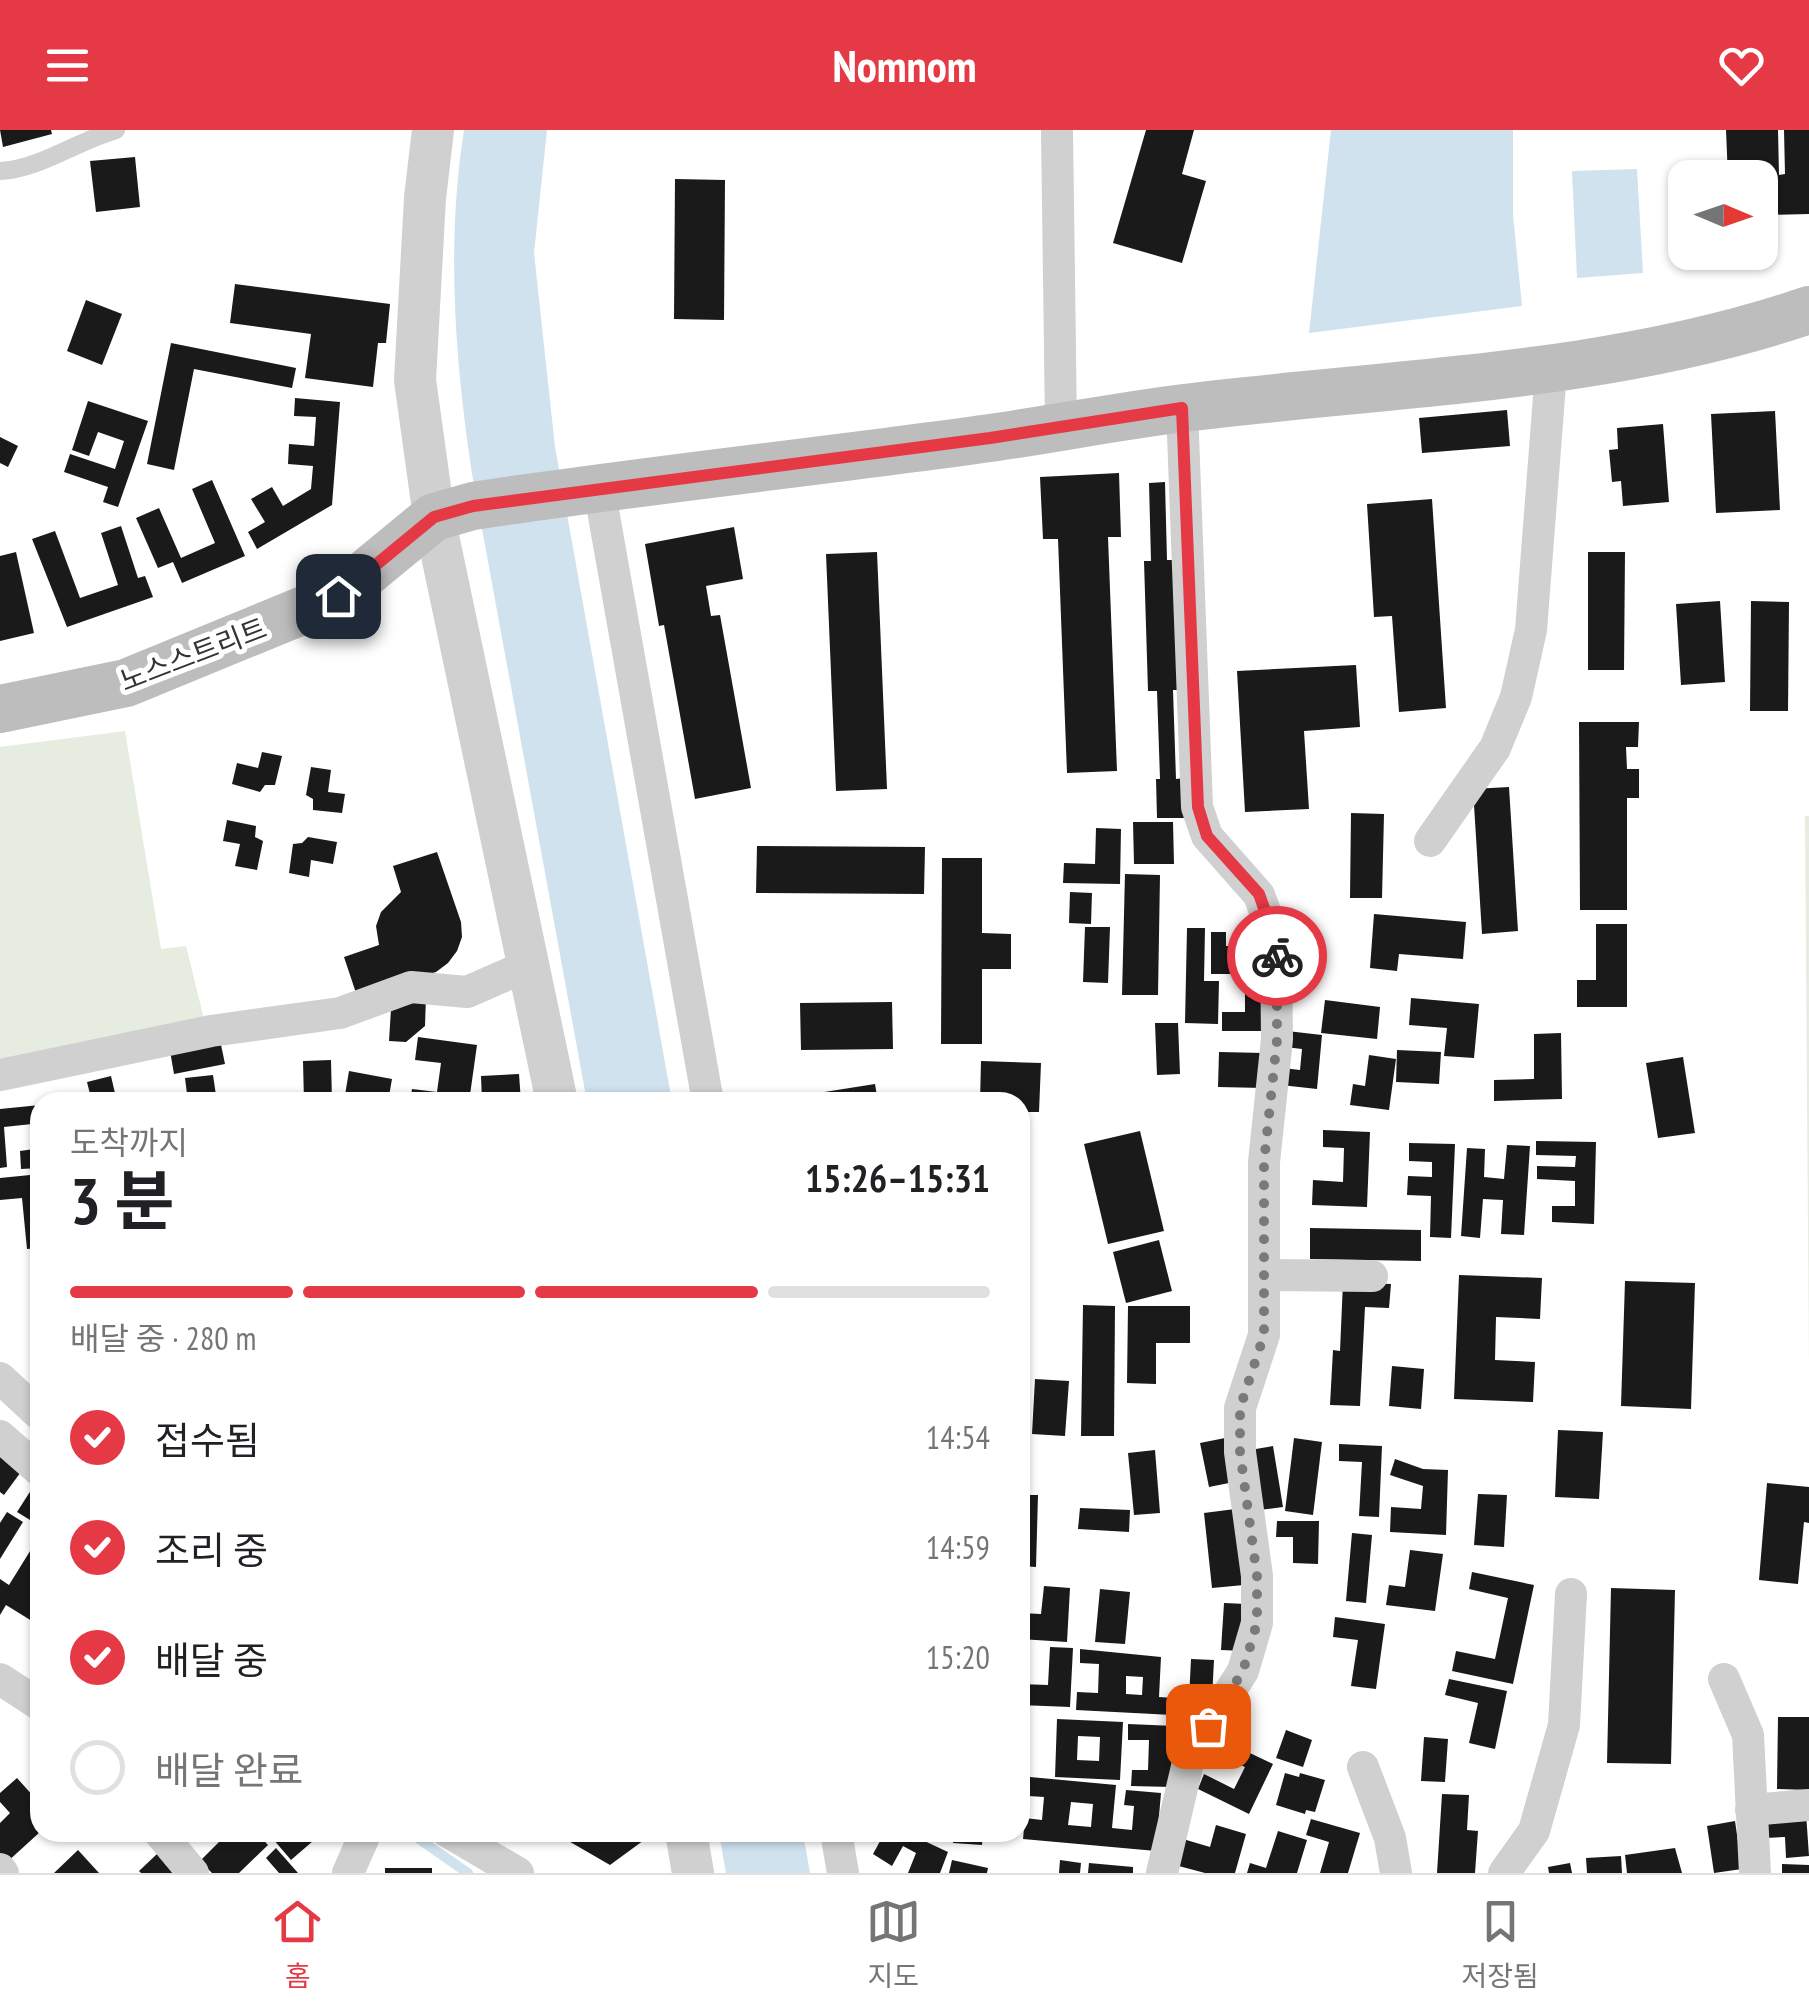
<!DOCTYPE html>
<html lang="ko">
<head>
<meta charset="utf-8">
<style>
	:root { --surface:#fff; --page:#f2f2f2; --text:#202124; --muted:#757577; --line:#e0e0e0; --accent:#e63946 }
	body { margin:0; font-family:"PT Sans Narrow","Noto Sans KR",sans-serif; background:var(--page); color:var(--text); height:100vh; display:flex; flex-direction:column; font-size:38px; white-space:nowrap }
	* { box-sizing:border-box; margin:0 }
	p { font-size:32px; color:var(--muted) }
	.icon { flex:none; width:55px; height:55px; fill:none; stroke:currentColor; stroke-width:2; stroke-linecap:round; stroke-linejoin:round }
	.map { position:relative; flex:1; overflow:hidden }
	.side { position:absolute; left:30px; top:962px; width:1000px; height:750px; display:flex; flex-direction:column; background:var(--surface); border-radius:30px; box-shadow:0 2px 8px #0004 }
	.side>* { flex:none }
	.needle { width:65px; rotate:92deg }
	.controls { position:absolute; left:1668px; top:30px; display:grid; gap:20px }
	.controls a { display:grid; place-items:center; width:110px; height:110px; border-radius:20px; background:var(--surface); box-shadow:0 2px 8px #0004; font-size:50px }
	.pin { position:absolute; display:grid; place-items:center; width:85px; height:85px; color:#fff; margin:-42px; border-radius:20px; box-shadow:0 5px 15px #0006 }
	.courier { position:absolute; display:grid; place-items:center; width:100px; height:100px; margin:-50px; border:8px solid #e63946; border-radius:50%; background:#fff; color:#222; box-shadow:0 2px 12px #0007 }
	.head em { font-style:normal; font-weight:700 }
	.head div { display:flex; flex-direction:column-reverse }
	.head { display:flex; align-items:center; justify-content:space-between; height:170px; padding:0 40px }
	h1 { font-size:65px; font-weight:700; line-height:75px }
	.bar { display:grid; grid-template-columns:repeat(4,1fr); gap:15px 10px; align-content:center; height:120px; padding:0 40px }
	.bar i { height:12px; border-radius:8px; background:var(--line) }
	.bar .selected { background:var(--accent) }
	.bar p { grid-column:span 4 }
	ol { padding:0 40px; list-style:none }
	li { display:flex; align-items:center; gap:30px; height:110px }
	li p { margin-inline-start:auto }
	li .icon { padding:10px; border-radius:50%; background:var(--accent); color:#fff; stroke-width:4 }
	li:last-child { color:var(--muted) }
	li i { width:55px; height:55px; border:5px solid var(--line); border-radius:50% }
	header { display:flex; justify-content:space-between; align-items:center; height:130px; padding:0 40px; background:var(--accent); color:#fff; font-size:45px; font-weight:700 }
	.dock { display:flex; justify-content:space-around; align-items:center; height:140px; border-top:2px solid var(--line); background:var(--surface); font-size:28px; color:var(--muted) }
	.dock a { display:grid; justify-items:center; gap:5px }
	.dock .selected { color:var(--accent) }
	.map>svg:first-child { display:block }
	.green { fill:#e6ecdf }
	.water { fill:#cfe2ee }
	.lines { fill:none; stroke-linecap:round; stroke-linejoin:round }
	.stream { stroke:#cfe2ee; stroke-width:10 }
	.building { fill:#1a1a1a; fill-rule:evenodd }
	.service { stroke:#d0d0d0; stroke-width:18 }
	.minor { stroke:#d0d0d0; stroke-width:32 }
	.tertiary { stroke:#d0d0d0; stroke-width:42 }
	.secondary { stroke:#bdbdbd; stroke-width:48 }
	.done { stroke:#7a7a7a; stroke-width:10; stroke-dasharray:0 18 }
	.route { stroke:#e63946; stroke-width:12 }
	.labels { text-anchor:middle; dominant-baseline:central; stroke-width:10; stroke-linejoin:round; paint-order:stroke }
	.street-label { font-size:28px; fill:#333; stroke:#fff }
</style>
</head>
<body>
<header><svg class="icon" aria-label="menu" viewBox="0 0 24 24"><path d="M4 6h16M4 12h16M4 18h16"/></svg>Nomnom<svg class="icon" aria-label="heart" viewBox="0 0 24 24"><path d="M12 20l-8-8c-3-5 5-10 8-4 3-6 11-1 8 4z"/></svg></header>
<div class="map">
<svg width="1809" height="1743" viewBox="0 0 1809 1743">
	<rect width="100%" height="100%" fill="#fff"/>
	<g class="green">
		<path d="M125 601 161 819 186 816 206 897 0 935V617Z"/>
		<path d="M1805 686H1809V1236Z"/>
	</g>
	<g class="water">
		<path d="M464 0H547L534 123 555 317 672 972H587L472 344C455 230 446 115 464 0Z"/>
		<path d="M1331 0H1513V85L1522 176 1309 203Z"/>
		<path d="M1637 39 1643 143 1577 148 1572 41Z"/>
		<path d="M719 1703H803L810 1743H726Z"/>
	</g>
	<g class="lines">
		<path class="stream" d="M409 1702 468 1743"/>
	</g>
	<g class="building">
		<path d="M0 0H51L52 4 3 17Z"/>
		<path d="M1146 0H1194L1182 44 1206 51 1182 133 1113 113Z"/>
		<path d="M1726 0H1778L1779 45 1785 44 1784 0H1809V84L1760 85V48H1728Z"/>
		<path d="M135 27 140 77 96 82 90 31Z"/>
		<path d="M675 49 725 50 724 190 674 189Z"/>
		<path d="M235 154 390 174 386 213H378L373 257 305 248 311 204 230 193Z"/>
		<path d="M86 170 122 184 102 235 67 221Z"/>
		<path d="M171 213 296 238 292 258 194 239 174 340 147 334Z"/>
		<path d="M295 268 340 272 332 375 257 419 248 402 265 392 251 369 272 357 283 376 311 359 313 336 288 334 289 314 314 316 316 287 294 286Z"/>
		<path d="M88 271 148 291 118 377 103 372 108 357 64 342 70 324 115 339 124 311 98 302 89 326 72 320Z"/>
		<path d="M1507 280 1510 316 1422 323 1419 288Z"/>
		<path d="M1775 281 1780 380 1716 383 1711 284Z"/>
		<path d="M1663 294 1669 372 1623 376 1621 351 1612 352 1609 320 1618 319 1617 298Z"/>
		<path d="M0 307 18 316 8 337 0 333Z"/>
		<path d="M1119 343 1121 407H1108L1117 641 1067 643 1058 409H1043L1040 347Z"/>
		<path d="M212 350 245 426 182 453 173 432 158 438 136 388 159 378 181 428 215 413 192 359Z"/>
		<path d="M1165 352 1167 430H1173L1178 560H1173L1176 649 1184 648 1186 688H1157L1156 649H1160L1157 561H1148L1144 431H1151L1149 353Z"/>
		<path d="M1432 369 1446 578 1399 582 1392 486 1374 487 1367 374Z"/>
		<path d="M121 396 138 448 145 446 153 467 67 497 32 409 55 401 80 468 118 455 101 403Z"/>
		<path d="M734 397 743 449 706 456 711 486 720 485 751 658 695 669 664 495 659 496 645 414Z"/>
		<path d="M16 422 34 503 0 511V426Z"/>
		<path d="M877 422 887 659 836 661 826 424Z"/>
		<path d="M1588 422H1625L1624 540H1588Z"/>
		<path d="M1720 471 1725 552 1681 555 1676 474Z"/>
		<path d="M1751 471 1789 472 1788 581H1750Z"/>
		<path d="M1356 535 1360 597 1304 601 1309 679 1245 682 1237 541Z"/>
		<path d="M1579 592H1639L1638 617H1626L1627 639H1639V668H1627V780H1580Z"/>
		<path d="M262 622 282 626 275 655H265L260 662 232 654 237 633 258 638Z"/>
		<path d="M311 637 331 640 328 662 345 664 342 683 313 680V669L306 665Z"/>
		<path d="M1509 657 1518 801 1482 804 1473 659Z"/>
		<path d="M1351 683 1384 684 1382 768H1350Z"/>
		<path d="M227 690 256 696 255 707 263 711 257 740 235 736 240 714 223 711Z"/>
		<path d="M1133 692H1173L1174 734H1134Z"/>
		<path d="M1096 698 1121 699 1120 754 1063 753 1064 733 1095 734Z"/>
		<path d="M308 707 337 712 333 734 311 730 309 747 289 743 293 714 302 713Z"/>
		<path d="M757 716 925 717 924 764 756 763Z"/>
		<path d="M437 722 461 792 462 807 457 821 448 833 436 842 357 866 344 827 379 815 376 796 381 782 401 762 393 736Z"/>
		<path d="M942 728H982V803L1011 804V839H982V914H941Z"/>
		<path d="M1125 744 1160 745 1158 865H1122Z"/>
		<path d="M1070 762 1092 763 1091 794 1069 793Z"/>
		<path d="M1374 784 1466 792 1463 829 1399 824 1397 841 1370 838Z"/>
		<path d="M1596 794H1627V877H1577V850H1596Z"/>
		<path d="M1085 797H1110L1108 853 1083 852Z"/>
		<path d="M1187 798H1205L1204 851H1219L1218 894 1185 893Z"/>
		<path d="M1211 802H1226V816L1270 815V901H1222V882H1245V844H1211Z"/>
		<path d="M392 864 426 866 425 896 406 912 389 911Z"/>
		<path d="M1411 868 1479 874 1474 928 1444 926 1447 898 1409 895Z"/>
		<path d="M1325 870 1380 877 1377 909 1321 903Z"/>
		<path d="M892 872 893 919 801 920 800 873Z"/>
		<path d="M1155 893H1178L1180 944 1157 945Z"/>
		<path d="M1287 901 1322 905 1317 959 1281 955 1283 938 1300 940 1302 919 1285 917Z"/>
		<path d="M1561 903 1562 969 1494 971V950L1534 949V904Z"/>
		<path d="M219 905 225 934 174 944 169 915Z"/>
		<path d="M418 907 477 915 469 972H410L412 959 437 962 441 933 415 930Z"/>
		<path d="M1397 920 1441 922 1439 954 1396 952Z"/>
		<path d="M1219 922 1265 923 1264 958 1218 957Z"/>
		<path d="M1369 925 1396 929 1389 980 1350 975 1353 954 1365 956Z"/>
		<path d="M1683 927 1695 1003 1658 1008 1646 933Z"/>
		<path d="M331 930 332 972H304L303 931Z"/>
		<path d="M981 931 1041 933 1039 982H1020V972H980Z"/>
		<path d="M349 941 392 949 388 972H364L365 968 345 965Z"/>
		<path d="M519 944 521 972H482L481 946Z"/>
		<path d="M213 945 217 972H188L185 948Z"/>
		<path d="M111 946 117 972H92L87 952Z"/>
		<path d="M875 954 878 972H780V969Z"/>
		<path d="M40 975V1038L21 1039 20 1021 34 1019 32 994 4 997 7 1037 0 1038V979Z"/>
		<path d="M1323 1000 1370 1002 1367 1077 1312 1075 1313 1050 1343 1052 1344 1018 1323 1017Z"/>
		<path d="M1140 1001 1164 1101 1108 1114 1084 1014Z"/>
		<path d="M1536 1011 1596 1012 1594 1094 1552 1092V1076H1575V1051L1537 1049V1036L1575 1037 1576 1026 1536 1025Z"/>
		<path d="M1409 1013 1455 1014 1451 1108 1430 1107 1431 1066 1407 1065 1408 1046 1432 1047V1032L1409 1031Z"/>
		<path d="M1507 1015 1530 1016 1524 1105 1501 1104 1503 1070 1483 1069 1480 1108 1461 1106 1467 1018 1485 1019 1484 1047 1504 1049Z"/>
		<path d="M40 1044V1118L27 1119 22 1068 0 1070V1048Z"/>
		<path d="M1310 1098 1421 1100V1131L1310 1129Z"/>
		<path d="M1159 1110 1172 1161 1126 1173 1113 1122Z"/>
		<path d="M1459 1145 1542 1148 1540 1189 1496 1187 1495 1230 1535 1232 1533 1272 1454 1269Z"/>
		<path d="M1625 1151 1695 1153 1691 1279 1621 1276Z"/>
		<path d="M1343 1152 1391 1154 1389 1178 1365 1177 1360 1276 1330 1275 1333 1220 1340 1221Z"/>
		<path d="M1024 1153 1026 1192H1020V1154Z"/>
		<path d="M1083 1175 1115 1176 1114 1306H1081Z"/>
		<path d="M1128 1176H1190V1213H1156V1254L1127 1253Z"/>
		<path d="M1392 1236 1424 1239 1421 1279 1389 1276Z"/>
		<path d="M1035 1249 1069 1251 1065 1306 1032 1304Z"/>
		<path d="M1558 1300 1603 1302 1599 1369 1555 1367Z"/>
		<path d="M1225 1308 1234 1352 1209 1357 1200 1313Z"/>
		<path d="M1294 1308 1322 1312 1313 1385 1285 1381Z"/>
		<path d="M1339 1314 1382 1316 1379 1387 1359 1386 1362 1332 1339 1331Z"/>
		<path d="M0 1315 26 1335 4 1365 0 1362Z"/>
		<path d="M1273 1316 1283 1377 1259 1380 1250 1320Z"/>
		<path d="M1155 1320 1160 1383 1134 1385 1128 1323Z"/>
		<path d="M1395 1329 1423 1339 1448 1340 1446 1405 1390 1402 1391 1377 1421 1379 1423 1356 1390 1345Z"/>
		<path d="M1767 1353 1809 1357V1393L1804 1392 1798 1454 1759 1450Z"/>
		<path d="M33 1357 40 1362V1396L17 1382Z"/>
		<path d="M1478 1364 1507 1365 1504 1417 1474 1415Z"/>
		<path d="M1020 1365H1038L1036 1437 1020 1436Z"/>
		<path d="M1080 1378 1130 1380 1129 1402 1078 1399Z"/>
		<path d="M1235 1379 1244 1455 1212 1458 1204 1383Z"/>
		<path d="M7 1382 23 1392 0 1429V1393Z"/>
		<path d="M1277 1391H1319L1318 1434 1293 1433V1407H1276Z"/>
		<path d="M1352 1403 1372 1405 1366 1473 1346 1471Z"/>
		<path d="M40 1405V1496L6 1475 0 1485V1449L9 1455Z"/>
		<path d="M1410 1420 1443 1424 1435 1481 1386 1475 1389 1455 1405 1457Z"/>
		<path d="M1472 1442 1534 1455 1513 1554 1452 1541 1456 1521 1495 1529 1508 1468 1469 1459Z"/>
		<path d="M1044 1456 1070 1458 1067 1512 1020 1509V1483L1041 1484Z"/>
		<path d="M1611 1458 1675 1460 1671 1634 1607 1633Z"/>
		<path d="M1100 1459 1130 1462 1125 1514 1095 1512Z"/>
		<path d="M1224 1473 1246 1474 1244 1521 1221 1520Z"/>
		<path d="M1335 1487 1385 1494 1376 1559 1351 1556 1358 1510 1333 1507Z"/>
		<path d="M1050 1517 1073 1518 1070 1577 1020 1575V1554L1048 1555Z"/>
		<path d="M1080 1519 1161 1527 1159 1567 1189 1569 1191 1529 1214 1530 1211 1587 1076 1580 1077 1562 1098 1563 1099 1534 1080 1533ZM1126 1546 1143 1547 1142 1565 1126 1564Z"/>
		<path d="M1449 1549 1507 1561 1495 1619 1469 1613 1478 1573 1445 1565Z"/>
		<path d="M1778 1587H1809V1660L1777 1659Z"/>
		<path d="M1057 1589 1123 1592 1120 1650 1055 1647ZM1078 1606 1100 1607 1099 1631 1077 1630Z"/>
		<path d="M1128 1594 1175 1596 1172 1657 1131 1656 1132 1640H1148L1149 1610H1128Z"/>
		<path d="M1286 1600 1312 1610 1303 1637 1276 1628Z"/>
		<path d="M1424 1607 1448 1609 1445 1652 1421 1651Z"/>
		<path d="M1235 1616 1273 1634 1249 1684 1198 1659 1204 1644 1234 1659 1245 1637 1228 1629Z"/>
		<path d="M1285 1643 1299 1647 1300 1643 1325 1650 1315 1682 1306 1680 1305 1684 1276 1675Z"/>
		<path d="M1030 1647 1116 1655 1112 1698 1132 1700 1134 1676 1124 1675 1126 1660 1161 1663 1156 1721 1023 1709 1025 1688 1042 1690 1044 1667 1028 1666ZM1071 1672 1093 1674 1091 1697 1068 1695Z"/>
		<path d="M17 1648 35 1668 40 1664V1702L6 1733 0 1727V1693L10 1683 0 1672V1663Z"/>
		<path d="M1442 1664 1469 1665 1467 1700 1478 1701 1475 1743H1437Z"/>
		<path d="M1806 1683 1809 1726 1786 1728 1785 1707 1766 1708 1765 1685Z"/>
		<path d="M1311 1689 1360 1703 1348 1743H1320L1329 1712 1306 1705Z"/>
		<path d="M1735 1691 1742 1739 1714 1743 1707 1696Z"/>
		<path d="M1216 1695 1246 1704 1235 1743H1205L1175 1735 1183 1709 1210 1717Z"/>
		<path d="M1278 1701 1307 1710 1297 1743H1247L1250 1733 1266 1738Z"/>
		<path d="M224 1702H256L268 1715 239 1743H212L200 1731 226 1705Z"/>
		<path d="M267 1702H306L313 1711 291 1730Z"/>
		<path d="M553 1702H655L610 1735Z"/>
		<path d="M885 1702H905L948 1722 940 1743H908L916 1723 903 1716 892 1736 873 1724Z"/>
		<path d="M954 1702H983L982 1715 953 1713Z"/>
		<path d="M276 1718 298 1743H279L266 1728Z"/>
		<path d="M1675 1718 1682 1743H1627L1625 1725Z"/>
		<path d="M78 1720 99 1743H54Z"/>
		<path d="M157 1724 173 1743H141L139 1741Z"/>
		<path d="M1621 1726 1622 1743H1587L1586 1728Z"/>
		<path d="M952 1730 988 1738 987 1743H949Z"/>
		<path d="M1060 1730 1081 1733 1080 1743H1059Z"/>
		<path d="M1089 1733 1133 1737V1743H1088Z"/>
		<path d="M1570 1733 1572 1743H1549L1548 1737Z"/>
		<path d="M1782 1734 1809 1735V1743H1782Z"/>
		<rect x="385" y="1738" width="47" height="5"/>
	</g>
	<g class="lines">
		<path class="service" d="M0 41C40 39 77 11 116 0"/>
		<g class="minor">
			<path d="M1057 0 1061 296"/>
			<path d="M599 358 708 972"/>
			<path d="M1430 711 1495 618 1516 567 1531 500 1551 241"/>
			<path d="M0 945 211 901 340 883 411 857 467 862 529 835"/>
			<path d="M1264 1145 1372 1146"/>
			<path d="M0 1248 40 1285"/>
			<path d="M0 1306 40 1341"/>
			<path d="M0 1549 40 1575"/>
			<path d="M1724 1549 1748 1605 1755 1743"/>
			<path d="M1363 1637 1390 1708 1396 1743"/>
			<path d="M1751 1680 1809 1675"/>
			<path d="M159 1702 193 1743"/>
			<path d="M448 1702 518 1743"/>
			<path d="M836 1702 843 1743"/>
			<path d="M0 1739 3 1743"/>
			<path d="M348 1743 366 1702"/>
			<path d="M1162 1743 1190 1624 1243 1541 1257 1493V1446L1240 1322V1278L1264 1205V1032L1277 909 1276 812 1259 765 1207 706 1197 677 1182 278"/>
			<path d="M1504 1743 1534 1701 1564 1595 1571 1464"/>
		</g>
		<g class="tertiary">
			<path d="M433 0 425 68 415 250 434 387 557 972"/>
			<path d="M686 1702 693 1743"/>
		</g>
		<path class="secondary" d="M0 579 126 553 338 466 434 387 473 376C645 350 818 332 990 308 1054 299 1119 286 1184 278 1394 252 1607 249 1809 180"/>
	</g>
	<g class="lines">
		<path class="done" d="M1208 1596 1243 1541 1257 1493V1446L1240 1322V1278L1264 1205V1032L1277 910V826"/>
		<path class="route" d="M338 466 434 387 473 376 990 308 1182 278 1198 677 1207 706 1259 764 1276 812 1277 826"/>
	</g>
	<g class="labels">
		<g class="street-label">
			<text transform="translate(193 524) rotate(-21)">노스스트리트</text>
		</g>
	</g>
</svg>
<div class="controls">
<a><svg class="needle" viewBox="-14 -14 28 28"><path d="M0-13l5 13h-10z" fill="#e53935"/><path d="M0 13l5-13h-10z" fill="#757577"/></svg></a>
</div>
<div class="pin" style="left:1208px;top:1596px;background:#ea580c"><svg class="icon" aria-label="bag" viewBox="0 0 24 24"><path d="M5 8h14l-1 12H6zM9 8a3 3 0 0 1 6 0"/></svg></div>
<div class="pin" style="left:338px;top:466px;background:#1f2937"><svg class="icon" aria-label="home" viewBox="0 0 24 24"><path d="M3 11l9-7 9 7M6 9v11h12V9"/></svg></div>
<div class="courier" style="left:1277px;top:826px"><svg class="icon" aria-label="bike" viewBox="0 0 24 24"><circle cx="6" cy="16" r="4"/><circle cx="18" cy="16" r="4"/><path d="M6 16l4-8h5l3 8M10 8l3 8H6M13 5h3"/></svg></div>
<section class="side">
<div class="head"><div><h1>3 분</h1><p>도착까지</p></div><em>15:26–15:31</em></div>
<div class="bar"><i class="selected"></i><i class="selected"></i><i class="selected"></i><i></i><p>배달 중 · 280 m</p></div>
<ol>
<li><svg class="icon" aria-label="check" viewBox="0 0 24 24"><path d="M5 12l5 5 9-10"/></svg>접수됨<p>14:54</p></li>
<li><svg class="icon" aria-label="check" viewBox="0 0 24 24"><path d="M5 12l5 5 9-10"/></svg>조리 중<p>14:59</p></li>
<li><svg class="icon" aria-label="check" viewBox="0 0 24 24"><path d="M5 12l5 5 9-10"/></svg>배달 중<p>15:20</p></li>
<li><i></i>배달 완료</li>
</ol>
</section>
</div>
<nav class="dock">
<a class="selected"><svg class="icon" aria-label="home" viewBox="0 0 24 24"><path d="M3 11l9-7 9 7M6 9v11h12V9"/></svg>홈</a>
<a><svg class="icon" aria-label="map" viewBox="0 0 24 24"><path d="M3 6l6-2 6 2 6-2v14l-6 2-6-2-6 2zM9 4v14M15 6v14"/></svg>지도</a>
<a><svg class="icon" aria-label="saved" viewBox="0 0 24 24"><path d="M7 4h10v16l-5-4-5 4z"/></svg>저장됨</a>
</nav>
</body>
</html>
